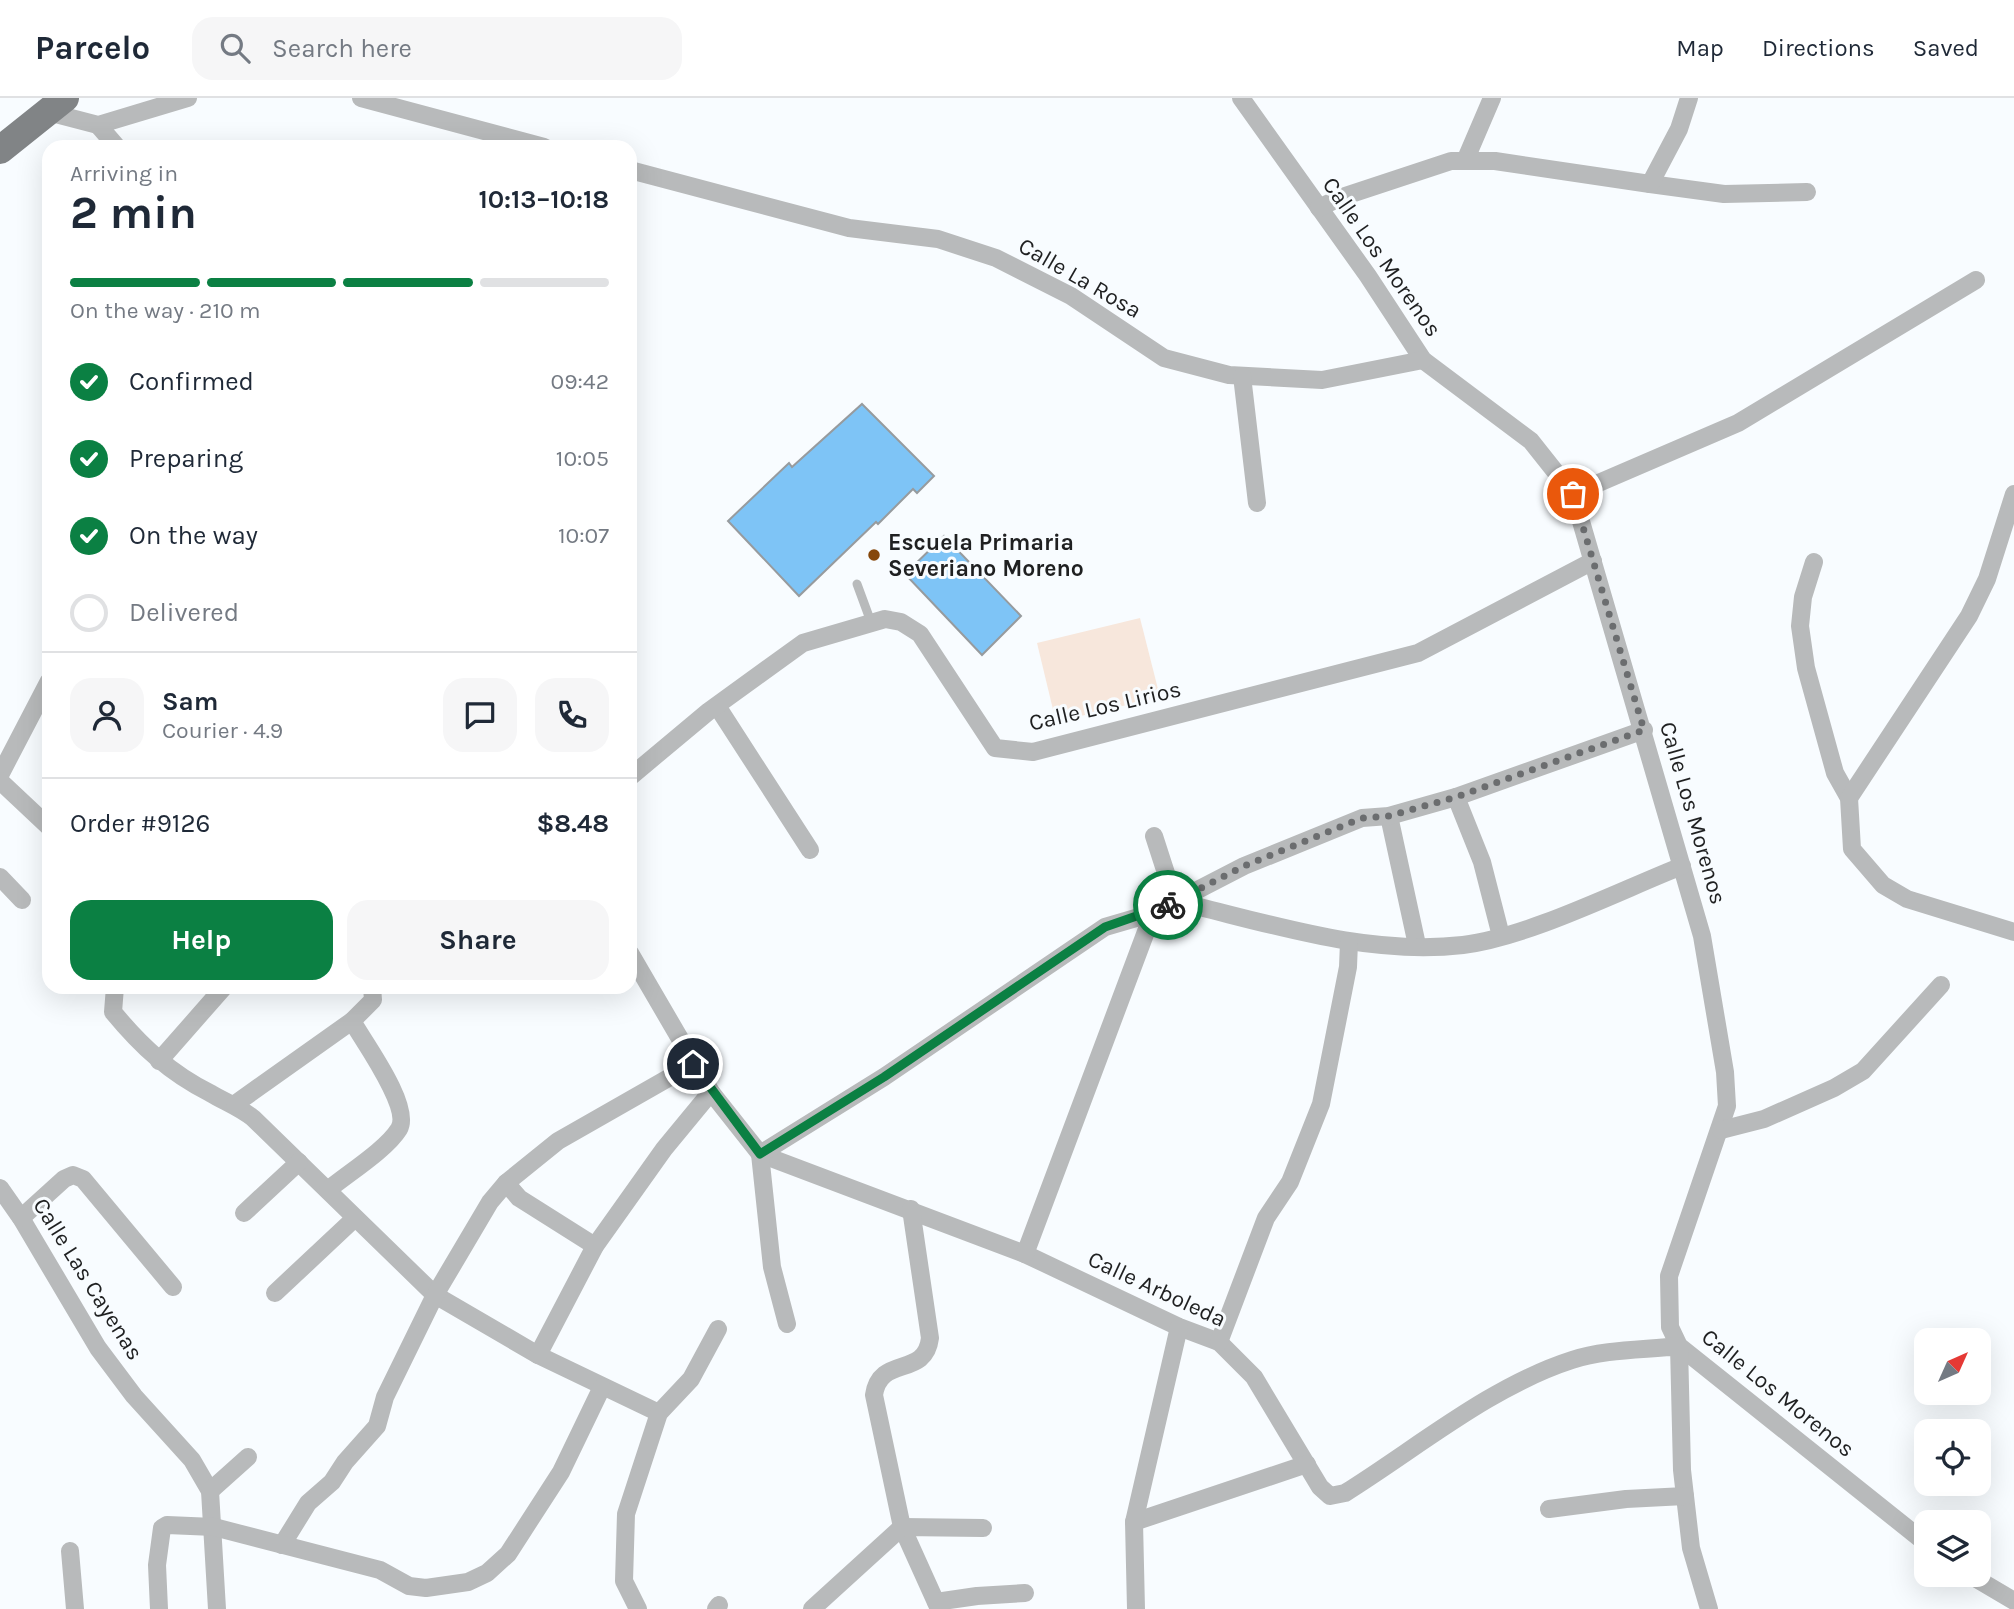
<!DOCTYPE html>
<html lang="en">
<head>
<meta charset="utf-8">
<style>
	:root { --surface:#fff; --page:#f6f6f7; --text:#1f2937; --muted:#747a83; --line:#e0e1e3; --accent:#0b8043 }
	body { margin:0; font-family:Karla,sans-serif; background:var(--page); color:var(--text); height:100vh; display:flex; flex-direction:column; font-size:26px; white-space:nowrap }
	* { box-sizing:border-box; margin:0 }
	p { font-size:23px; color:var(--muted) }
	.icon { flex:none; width:38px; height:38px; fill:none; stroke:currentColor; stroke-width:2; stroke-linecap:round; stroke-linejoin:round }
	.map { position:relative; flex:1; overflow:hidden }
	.sheet { position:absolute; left:42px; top:42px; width:595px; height:854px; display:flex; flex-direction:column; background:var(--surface); border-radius:21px; box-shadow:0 7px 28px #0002 }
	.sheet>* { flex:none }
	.needle { width:46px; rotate:45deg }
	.buttons { position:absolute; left:1914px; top:1230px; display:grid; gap:14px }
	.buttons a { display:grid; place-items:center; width:77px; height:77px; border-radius:14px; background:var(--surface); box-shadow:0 7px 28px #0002; font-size:35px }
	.pin { position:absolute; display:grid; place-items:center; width:60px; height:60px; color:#fff; margin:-30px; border:4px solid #fff; border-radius:50%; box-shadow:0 2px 7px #0007 }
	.courier { position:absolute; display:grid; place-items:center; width:70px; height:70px; margin:-35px; border:5px solid #0b8043; border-radius:50%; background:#fff; color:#222; box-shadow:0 2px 9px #0007 }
	.headline em { font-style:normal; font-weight:700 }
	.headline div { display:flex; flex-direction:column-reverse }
	.headline { display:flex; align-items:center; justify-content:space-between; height:119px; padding:0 28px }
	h1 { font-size:46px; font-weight:700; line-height:52px }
	.bar { display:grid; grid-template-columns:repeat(4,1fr); gap:10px 7px; align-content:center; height:84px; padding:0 28px }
	.bar i { height:9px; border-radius:5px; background:var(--line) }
	.bar .selected { background:var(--accent) }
	.bar p { grid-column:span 4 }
	.line { display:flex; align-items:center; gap:18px; padding:0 28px; border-top:2px solid var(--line) }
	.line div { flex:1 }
	.round { display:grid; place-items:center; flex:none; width:74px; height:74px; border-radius:21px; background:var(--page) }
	ol { padding:0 28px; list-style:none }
	li { display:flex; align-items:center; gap:21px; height:77px }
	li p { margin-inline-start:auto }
	li .icon { padding:7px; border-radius:50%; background:var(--accent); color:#fff; stroke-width:4 }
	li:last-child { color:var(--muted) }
	li i { width:38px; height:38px; border:4px solid var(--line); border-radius:50% }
	.button { display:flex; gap:14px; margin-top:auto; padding:14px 28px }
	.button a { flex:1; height:80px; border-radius:21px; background:var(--accent); color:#fff; font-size:28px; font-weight:700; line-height:80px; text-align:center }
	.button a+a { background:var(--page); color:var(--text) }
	header { display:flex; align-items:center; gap:42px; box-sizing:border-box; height:98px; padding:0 35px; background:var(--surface); border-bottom:2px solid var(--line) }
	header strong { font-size:33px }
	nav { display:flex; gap:38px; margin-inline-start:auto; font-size:24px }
	.search { width:490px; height:63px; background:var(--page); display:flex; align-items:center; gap:18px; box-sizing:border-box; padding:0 24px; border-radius:21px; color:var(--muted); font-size:26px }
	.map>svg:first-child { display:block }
	.green { fill:#f7e7dc }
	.building { fill:#7ec4f6; stroke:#979b9e; stroke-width:2 }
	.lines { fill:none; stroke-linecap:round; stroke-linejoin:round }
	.service { stroke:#b8babb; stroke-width:9 }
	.minor { stroke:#b8babb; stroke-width:18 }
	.primary { stroke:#818486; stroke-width:28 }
	.done { stroke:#6b6d6f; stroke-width:7; stroke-dasharray:0 12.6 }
	.route { stroke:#0b8043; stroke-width:9 }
	.poi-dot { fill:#86470a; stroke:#f8fcff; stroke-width:2.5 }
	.labels { text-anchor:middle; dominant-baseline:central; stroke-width:6; stroke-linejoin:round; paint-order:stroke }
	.street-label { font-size:23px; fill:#1f2021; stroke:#f8fcff }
	.poi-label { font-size:23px; font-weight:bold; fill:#1f2021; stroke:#f8fcff; text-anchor:start }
</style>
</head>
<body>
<header>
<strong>Parcelo</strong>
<div class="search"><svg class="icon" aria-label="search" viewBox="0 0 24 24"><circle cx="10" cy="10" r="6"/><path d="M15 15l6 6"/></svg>Search here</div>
<nav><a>Map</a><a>Directions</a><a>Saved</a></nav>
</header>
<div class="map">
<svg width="2014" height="1511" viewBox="0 0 2014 1511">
	<rect width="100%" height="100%" fill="#f8fcff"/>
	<path class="green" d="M1140 520 1160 599 1056 624 1037 545Z"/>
	<g class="building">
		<path d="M862 306 934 378 917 395 913 391 878 426 876 424 799 498 728 423 789 365 792 369Z"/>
		<path d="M944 438 1021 518 982 557 905 476Z"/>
	</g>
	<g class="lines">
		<path class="service" d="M857 486 871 524"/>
		<g class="minor">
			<path d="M361 0 544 49"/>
			<path d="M1241 0 1368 178 1423 262 1531 343 1573 396 1702 838 1725 974 1727 1008 1669 1178 1670 1229 1679 1248 1927 1446"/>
			<path d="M48 14 98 27 188 0"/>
			<path d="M98 27 117 49"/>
			<path d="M1465 63 1492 0"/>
			<path d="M630 72 849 130 938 141 996 160 1071 198 1164 260 1229 277 1322 282 1423 262"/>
			<path d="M1650 86 1724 96 1807 94"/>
			<path d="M1319 110 1339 100 1451 63H1495L1650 86 1679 31 1689 0"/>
			<path d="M1242 278 1257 405"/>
			<path d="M1573 396 1738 325 1976 182"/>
			<path d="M1814 464 1803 499 1800 528 1806 570 1835 675 1849 700 1852 751 1883 787 1907 801 2014 834"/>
			<path d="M717 608 810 752"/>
			<path d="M0 677 49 583"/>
			<path d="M630 679 709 613 803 545 885 521 901 524 920 536 995 650 1033 654 1418 555 1593 463"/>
			<path d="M0 683 49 729"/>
			<path d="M1456 699 1482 764 1501 838"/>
			<path d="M1849 700 1969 518 1987 481 2014 396"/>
			<path d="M1389 718 1417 847"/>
			<path d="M1154 738 1175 803C1269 825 1365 858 1463 847 1528 839 1619 793 1682 768"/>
			<path d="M0 779 22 802"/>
			<path d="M630 855 711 994 760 1056 1025 1156 1179 1229 1219 1244 1254 1279 1320 1389 1330 1398 1345 1395C1417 1350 1491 1288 1572 1262 1605 1251 1645 1252 1679 1248L1682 1372 1691 1450 1709 1511"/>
			<path d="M115 889 113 914C141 948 170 975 210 995 225 1004 239 1009 253 1020L435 1197 538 1257 659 1315"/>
			<path d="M159 963 224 889"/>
			<path d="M235 1006 352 923 373 902 372 889"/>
			<path d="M1721 1032 1764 1021 1834 990 1863 973 1941 887"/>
			<path d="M760 1056 884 979 1105 829 1153 815 1244 768 1362 720 1389 718 1456 699 1644 632"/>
			<path d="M760 1056 772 1169 787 1226"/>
			<path d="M506 1085 519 1100 595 1148"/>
			<path d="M0 1090 21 1120 98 1250 134 1298 192 1362 210 1393 217 1511"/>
			<path d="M328 1092C347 1076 386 1052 399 1031 412 1009 364 944 352 923"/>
			<path d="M911 1111 930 1240C925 1281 880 1256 874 1297L902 1429 939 1511"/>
			<path d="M244 1115 299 1064"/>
			<path d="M21 1120 64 1081 73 1077 83 1081 173 1189"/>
			<path d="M1025 1156 1153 815"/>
			<path d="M275 1195 355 1120"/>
			<path d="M1219 1244 1266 1120 1290 1084 1321 1006 1348 869 1349 844"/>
			<path d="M538 1257 595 1148 664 1051 711 994"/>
			<path d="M210 1393 248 1359"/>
			<path d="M1549 1411 1626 1401 1685 1398"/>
			<path d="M1134 1424 1307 1366"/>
			<path d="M282 1447 308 1405 332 1384 345 1364 377 1328 385 1299 435 1197 490 1104 506 1085 558 1043 693 966"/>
			<path d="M70 1453 75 1511"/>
			<path d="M1970 1477 2014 1503"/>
			<path d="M936 1504 977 1498 1025 1495"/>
			<path d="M159 1511 157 1467 162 1430 167 1427 214 1429 380 1472 409 1488 426 1490 468 1484 487 1475 508 1456 561 1374 602 1289"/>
			<path d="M638 1511 624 1483 626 1416 659 1315 691 1281 718 1231"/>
			<path d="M716 1511 719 1507"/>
			<path d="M812 1511 902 1429 983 1430"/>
			<path d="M1136 1511 1134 1424 1179 1229"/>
		</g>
		<path class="primary" d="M0 52 65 0"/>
	</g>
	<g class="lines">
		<path class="done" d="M1168 807 1244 768 1362 720 1389 718 1456 699 1644 632 1573 396"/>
		<path class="route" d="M693 966 760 1056 884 979 1105 829 1168 807"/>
	</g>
	<circle class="poi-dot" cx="874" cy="457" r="7"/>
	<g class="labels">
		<g class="street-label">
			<text transform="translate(1382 159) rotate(55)">Calle Los Morenos</text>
			<text transform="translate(1080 180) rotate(30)">Calle La Rosa</text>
			<text transform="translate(1105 608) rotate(-13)">Calle Los Lirios</text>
			<text transform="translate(1693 715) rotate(74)">Calle Los Morenos</text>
			<text transform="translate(88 1181) rotate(58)">Calle Las Cayenas</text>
			<text transform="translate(1157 1191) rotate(25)">Calle Arboleda</text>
			<text transform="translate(1778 1295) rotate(39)">Calle Los Morenos</text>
		</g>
		<g class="poi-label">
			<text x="888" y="444">Escuela Primaria<tspan x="888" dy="26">Severiano Moreno</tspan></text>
		</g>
	</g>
</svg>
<div class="buttons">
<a><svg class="needle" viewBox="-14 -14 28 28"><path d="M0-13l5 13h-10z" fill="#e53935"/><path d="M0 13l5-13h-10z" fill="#747a83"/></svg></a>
<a><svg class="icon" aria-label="locate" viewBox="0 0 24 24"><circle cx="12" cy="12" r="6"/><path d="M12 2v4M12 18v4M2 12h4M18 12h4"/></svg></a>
<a><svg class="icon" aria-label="layers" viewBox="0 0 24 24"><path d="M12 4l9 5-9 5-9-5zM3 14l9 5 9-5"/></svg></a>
</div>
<div class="pin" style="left:1573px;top:396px;background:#ea580c"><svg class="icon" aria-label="bag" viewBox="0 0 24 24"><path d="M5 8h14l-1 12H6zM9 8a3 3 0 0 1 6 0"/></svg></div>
<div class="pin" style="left:693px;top:966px;background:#1f2937"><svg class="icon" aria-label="home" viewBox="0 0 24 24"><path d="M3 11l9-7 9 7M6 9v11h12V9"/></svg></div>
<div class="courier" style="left:1168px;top:807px"><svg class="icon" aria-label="bike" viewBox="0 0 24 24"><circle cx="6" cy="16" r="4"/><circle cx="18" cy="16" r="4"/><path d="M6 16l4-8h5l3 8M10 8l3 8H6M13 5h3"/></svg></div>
<section class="sheet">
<div class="headline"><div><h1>2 min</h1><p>Arriving in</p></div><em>10:13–10:18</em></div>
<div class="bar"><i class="selected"></i><i class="selected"></i><i class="selected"></i><i></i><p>On the way · 210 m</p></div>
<ol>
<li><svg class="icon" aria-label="check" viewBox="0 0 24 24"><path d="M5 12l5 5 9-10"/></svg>Confirmed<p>09:42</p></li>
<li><svg class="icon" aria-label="check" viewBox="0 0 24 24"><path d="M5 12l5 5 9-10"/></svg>Preparing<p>10:05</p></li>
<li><svg class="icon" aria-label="check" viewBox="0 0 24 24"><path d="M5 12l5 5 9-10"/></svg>On the way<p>10:07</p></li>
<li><i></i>Delivered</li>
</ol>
<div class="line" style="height:126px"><a class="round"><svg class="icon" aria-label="person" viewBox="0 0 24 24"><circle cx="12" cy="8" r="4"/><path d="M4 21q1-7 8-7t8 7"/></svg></a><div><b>Sam</b><p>Courier · 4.9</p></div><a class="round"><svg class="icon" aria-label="chat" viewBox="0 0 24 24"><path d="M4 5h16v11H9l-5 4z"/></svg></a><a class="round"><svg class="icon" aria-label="phone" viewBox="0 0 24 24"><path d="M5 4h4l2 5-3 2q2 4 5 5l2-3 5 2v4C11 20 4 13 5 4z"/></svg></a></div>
<div class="line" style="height:91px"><div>Order #9126</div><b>$8.48</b></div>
<div class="button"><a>Help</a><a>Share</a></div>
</section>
</div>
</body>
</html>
